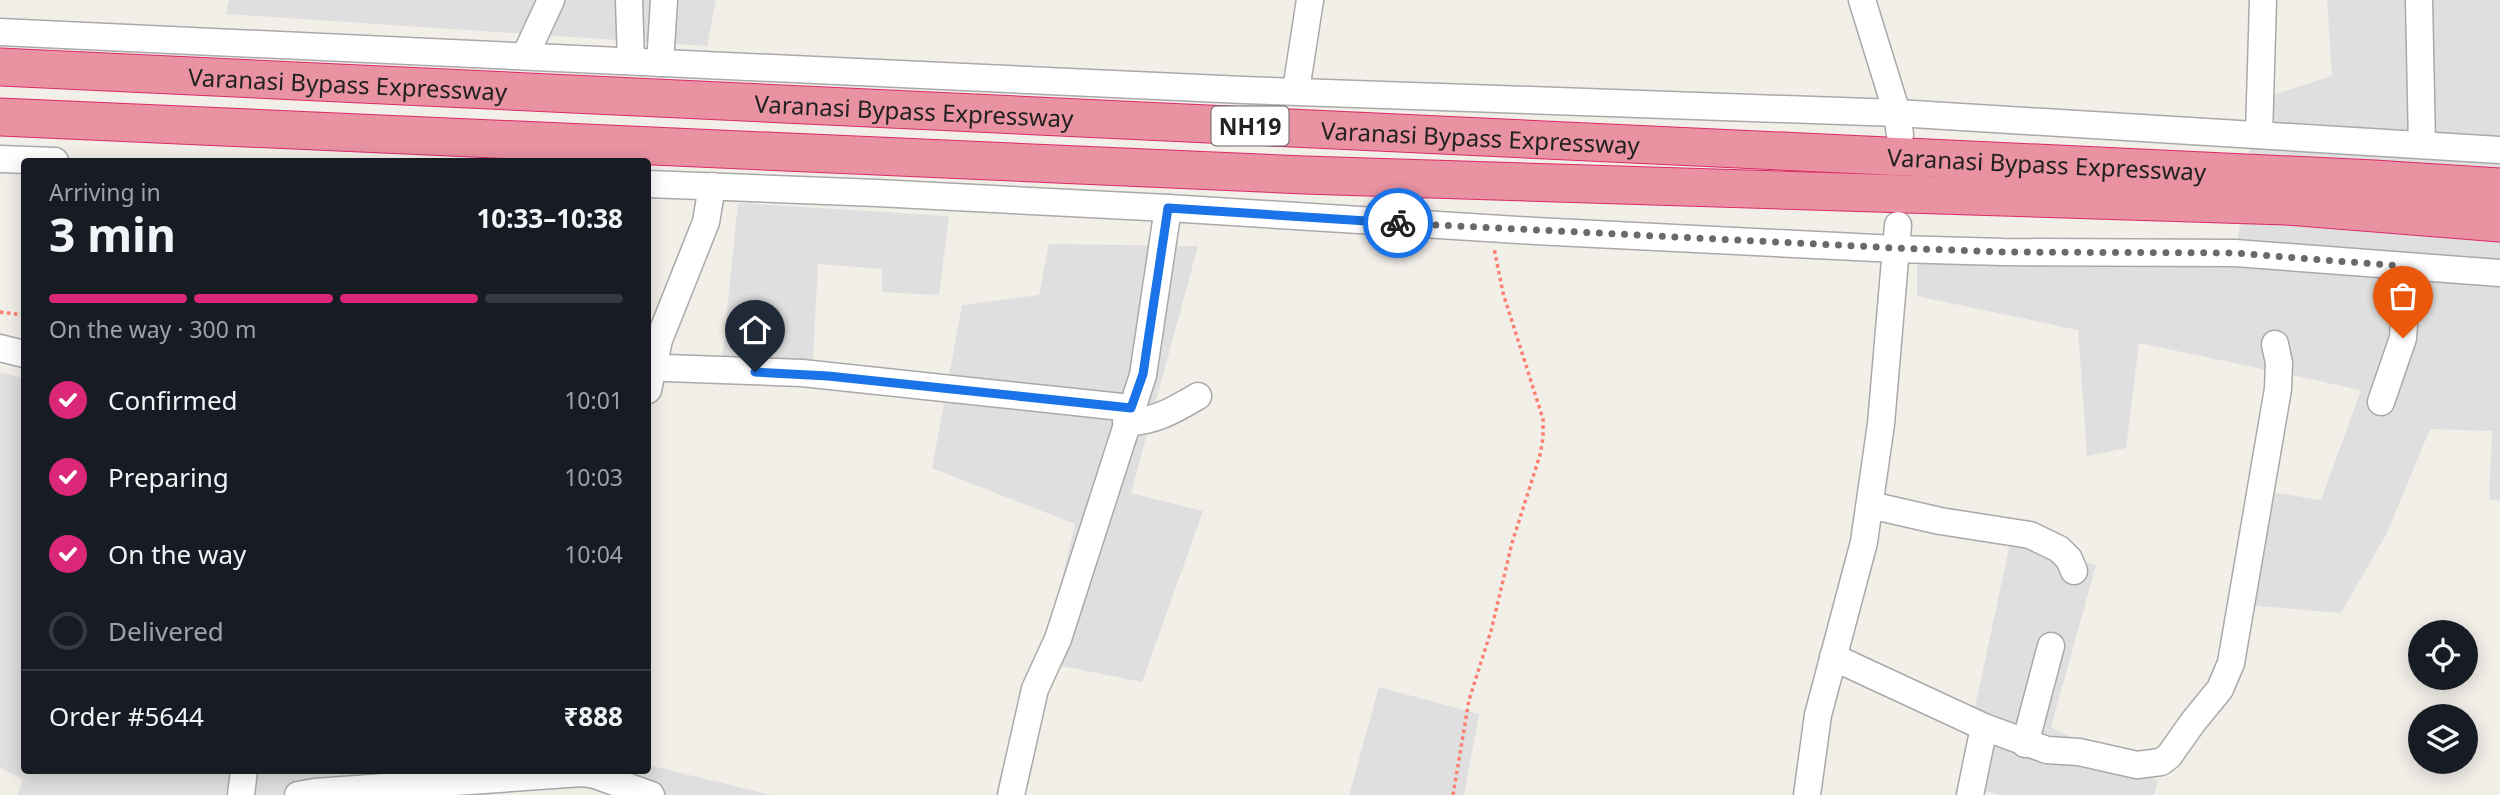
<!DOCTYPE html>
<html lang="en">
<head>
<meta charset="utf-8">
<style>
	:root { --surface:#171b24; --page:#20242c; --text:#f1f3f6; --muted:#9ea1a6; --line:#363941; --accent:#db2777 }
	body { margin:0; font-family:"Noto Sans",sans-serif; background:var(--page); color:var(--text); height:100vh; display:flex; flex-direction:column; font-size:26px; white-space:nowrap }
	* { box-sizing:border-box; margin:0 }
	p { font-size:23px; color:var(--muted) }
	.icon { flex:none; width:38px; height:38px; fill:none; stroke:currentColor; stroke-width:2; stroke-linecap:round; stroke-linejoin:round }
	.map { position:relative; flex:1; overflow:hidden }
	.details { position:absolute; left:21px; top:158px; width:630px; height:616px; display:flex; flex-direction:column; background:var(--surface); border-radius:7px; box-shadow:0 4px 18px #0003 }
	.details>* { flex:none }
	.fabs { position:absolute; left:2408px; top:620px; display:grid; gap:14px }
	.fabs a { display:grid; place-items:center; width:70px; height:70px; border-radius:50%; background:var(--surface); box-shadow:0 4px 18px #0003; font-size:35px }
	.pin { position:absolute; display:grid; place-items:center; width:60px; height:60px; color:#fff; margin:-72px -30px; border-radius:50% 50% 50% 0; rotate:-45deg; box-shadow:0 0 7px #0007 }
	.pin .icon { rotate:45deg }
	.courier { position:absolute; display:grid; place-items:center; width:70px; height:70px; margin:-35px; border:5px solid #1a73e8; border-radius:50%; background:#fff; color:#222; box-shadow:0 2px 9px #0007 }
	.headline em { font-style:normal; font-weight:700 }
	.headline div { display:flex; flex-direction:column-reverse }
	.headline { display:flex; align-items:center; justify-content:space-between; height:119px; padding:0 28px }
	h1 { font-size:46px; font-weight:700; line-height:52px }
	.bar { display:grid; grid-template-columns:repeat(4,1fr); gap:10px 7px; align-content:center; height:84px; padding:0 28px }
	.bar i { height:9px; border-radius:5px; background:var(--line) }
	.bar .active { background:var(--accent) }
	.bar p { grid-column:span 4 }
	.line { display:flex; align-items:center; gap:18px; padding:0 28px; border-top:2px solid var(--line) }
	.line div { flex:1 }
	ol { padding:0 28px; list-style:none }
	li { display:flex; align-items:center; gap:21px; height:77px }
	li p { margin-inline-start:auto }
	li .icon { padding:7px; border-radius:50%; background:var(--accent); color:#fff; stroke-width:4 }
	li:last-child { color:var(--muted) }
	li i { width:38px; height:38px; border:4px solid var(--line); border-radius:50% }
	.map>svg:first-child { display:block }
	.residential { fill:#e0dfdf }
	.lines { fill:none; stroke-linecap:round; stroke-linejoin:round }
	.minor-casing { stroke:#a9a9a9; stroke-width:29 }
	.highway-casing { stroke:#dc2a67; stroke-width:39 }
	.path { stroke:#fa8072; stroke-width:3.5; stroke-dasharray:3.5 3.5; stroke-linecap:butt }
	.minor { stroke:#fff; stroke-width:26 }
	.highway { stroke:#e892a2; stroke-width:37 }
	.done { stroke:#6b6a68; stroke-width:7; stroke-dasharray:0 12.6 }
	.route { stroke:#1a73e8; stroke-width:9 }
	.labels { text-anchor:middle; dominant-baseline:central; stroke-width:5; stroke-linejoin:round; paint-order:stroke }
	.shield { fill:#fff; stroke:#646464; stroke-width:2 }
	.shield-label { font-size:23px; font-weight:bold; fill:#222 }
	.street-label { font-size:24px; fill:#222; stroke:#fff }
</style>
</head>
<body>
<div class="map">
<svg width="2500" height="795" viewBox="0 0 2500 795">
	<rect width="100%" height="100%" fill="#f2efe9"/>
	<g class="residential">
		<path d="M229 0H716L707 46 226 14Z"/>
		<path d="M2327 0H2500V501L2489 499 2492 431 2430 429 2387 533 2341 613 2233 604 2266 491 2321 500 2361 390 2139 343 2126 448 2087 456 2078 330 1917 296V251L2234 268 2256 100 2332 76Z"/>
		<path d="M738 203 949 216 939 295 882 292V269L818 264 813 359 722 361Z"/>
		<path d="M1049 244 1198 246 1131 493 1203 511 1142 682 1042 662 1075 524 932 468 962 305 1039 295Z"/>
		<path d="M0 373 24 378V770H494L492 795H17L23 779 0 768Z"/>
		<path d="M2011 539 2096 565 2051 727 2158 781 2154 795H1998L1959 782Z"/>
		<path d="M1379 687 1479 714 1464 795H1349Z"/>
		<path d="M648 765 771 795H627L629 770H648Z"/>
	</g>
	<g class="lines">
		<g class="minor-casing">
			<g id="minor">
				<path d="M629 0 631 61"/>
				<path d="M1862 0 1897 113 1900 135"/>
				<path d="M2419 0 2422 145"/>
				<path d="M0 32 1243 90 1897 113 2500 150"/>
				<path d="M525 56 551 0"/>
				<path d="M660 63 664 0"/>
				<path d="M1296 90 1310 0"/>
				<path d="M2259 135 2263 0"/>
				<path d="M0 159 55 161"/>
				<path d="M648 184 877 193 1168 208 1535 231 1896 249 2003 252 2235 253 2500 273"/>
				<path d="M0 348 24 354"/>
				<path d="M653 365 666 368 802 373 1131 408"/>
				<path d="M648 390 659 340 706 222 712 186"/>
				<path d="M2381 402 2403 338 2404 323 2400 311 2399 299 2401 266"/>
				<path d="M1126 422C1153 423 1176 409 1198 396"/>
				<path d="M1870 505 1940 521 2030 535 2059 549 2069 559 2074 571"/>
				<path d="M1833 657 1984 727 1970 795"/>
				<path d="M1984 727 2047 750 2079 752 2137 765 2161 762 2169 756 2193 722 2220 689 2231 663 2278 389 2279 363 2275 344"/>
				<path d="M2025 744 2051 646"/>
				<path d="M241 795 244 770"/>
				<path d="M298 795 315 792 582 773 595 775 651 795"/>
				<path d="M1011 795 1035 689 1058 639 1143 375 1168 208"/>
				<path d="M1807 795 1818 715 1864 542 1881 424 1898 225"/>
			</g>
		</g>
		<g class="highway-casing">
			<g id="highway">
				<path id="s1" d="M0 67 2374 179 2500 187"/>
				<path d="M0 117 1304 175 2286 206 2500 223"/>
			</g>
		</g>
		<g class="path">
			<path d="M0 312 24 315"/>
			<path d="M1453 795 1469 700 1491 631 1512 543 1540 455 1543 438V419L1503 293 1494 248"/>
		</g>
		<use href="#minor" class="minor"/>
		<use href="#highway" class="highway"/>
	</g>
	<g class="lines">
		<path class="done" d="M1398 223 1896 248 2003 252 2235 253 2401 266C2400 280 2397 295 2399 309 2401 320 2404 326 2403 338"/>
		<path class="route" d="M755 372 828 376 1131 408 1143 374 1168 208 1398 223"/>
	</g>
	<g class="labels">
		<rect class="shield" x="1211.5" y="106.5" width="77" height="39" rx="5"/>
		<g class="shield-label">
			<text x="1250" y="126">NH19</text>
		</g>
		<g class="street-label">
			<text stroke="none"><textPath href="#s1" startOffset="348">Varanasi Bypass Expressway</textPath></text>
			<text stroke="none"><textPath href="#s1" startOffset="915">Varanasi Bypass Expressway</textPath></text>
			<text stroke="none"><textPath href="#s1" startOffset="1482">Varanasi Bypass Expressway</textPath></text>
			<text stroke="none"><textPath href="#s1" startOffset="2049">Varanasi Bypass Expressway</textPath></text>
		</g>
	</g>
</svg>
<div class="fabs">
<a><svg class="icon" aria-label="locate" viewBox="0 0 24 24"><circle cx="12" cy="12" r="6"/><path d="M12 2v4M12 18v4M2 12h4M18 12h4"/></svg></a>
<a><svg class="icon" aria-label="layers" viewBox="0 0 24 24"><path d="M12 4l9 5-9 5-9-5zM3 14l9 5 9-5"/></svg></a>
</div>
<div class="pin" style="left:2403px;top:338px;background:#ea580c"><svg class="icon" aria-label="bag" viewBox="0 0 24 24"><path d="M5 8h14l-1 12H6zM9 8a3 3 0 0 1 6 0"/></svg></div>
<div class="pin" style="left:755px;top:372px;background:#1f2937"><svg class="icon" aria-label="home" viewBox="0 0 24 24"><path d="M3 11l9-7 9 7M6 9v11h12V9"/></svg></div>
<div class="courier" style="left:1398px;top:223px"><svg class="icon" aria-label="bike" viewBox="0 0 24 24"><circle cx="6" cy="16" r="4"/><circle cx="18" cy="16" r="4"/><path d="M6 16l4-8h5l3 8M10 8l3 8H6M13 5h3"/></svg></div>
<section class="details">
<div class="headline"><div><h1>3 min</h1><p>Arriving in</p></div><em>10:33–10:38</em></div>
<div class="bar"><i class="active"></i><i class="active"></i><i class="active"></i><i></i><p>On the way · 300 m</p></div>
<ol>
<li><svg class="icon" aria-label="check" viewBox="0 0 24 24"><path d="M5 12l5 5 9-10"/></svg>Confirmed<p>10:01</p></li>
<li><svg class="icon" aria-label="check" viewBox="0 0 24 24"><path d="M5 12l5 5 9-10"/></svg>Preparing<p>10:03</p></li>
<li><svg class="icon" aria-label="check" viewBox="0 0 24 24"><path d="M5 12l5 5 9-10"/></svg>On the way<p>10:04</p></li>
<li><i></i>Delivered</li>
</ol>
<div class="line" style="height:91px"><div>Order #5644</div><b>₹888</b></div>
</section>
</div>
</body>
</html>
